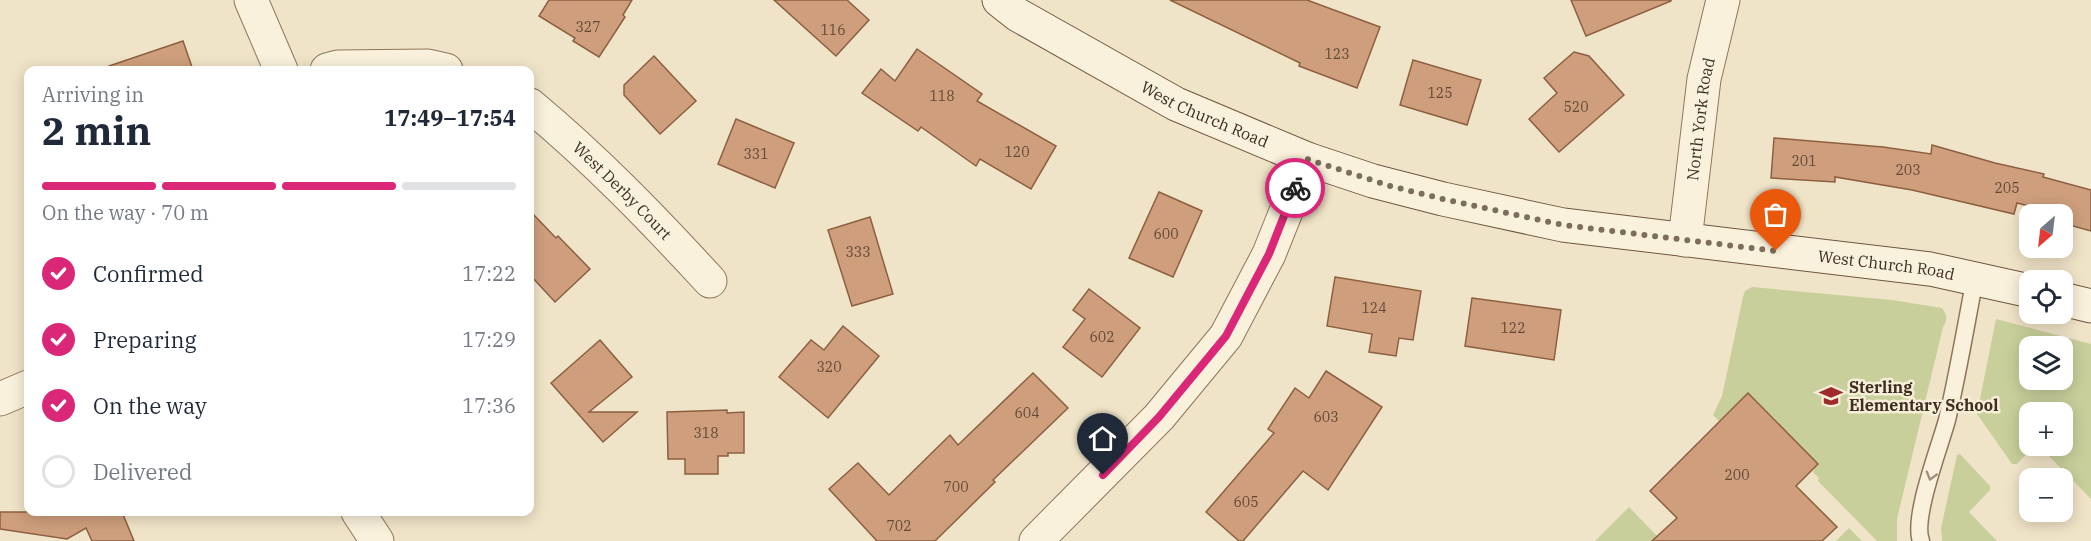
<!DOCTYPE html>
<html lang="en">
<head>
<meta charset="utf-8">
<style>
	:root { --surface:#fff; --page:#f2f2f3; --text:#1f2937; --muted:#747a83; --line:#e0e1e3; --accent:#db2777 }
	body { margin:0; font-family:"IBM Plex Serif",serif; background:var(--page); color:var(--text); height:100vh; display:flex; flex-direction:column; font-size:22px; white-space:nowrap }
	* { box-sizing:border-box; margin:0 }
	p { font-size:20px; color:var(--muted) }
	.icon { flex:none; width:33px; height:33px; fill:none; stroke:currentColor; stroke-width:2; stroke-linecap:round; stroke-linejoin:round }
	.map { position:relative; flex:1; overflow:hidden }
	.details { position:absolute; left:24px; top:66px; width:510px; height:450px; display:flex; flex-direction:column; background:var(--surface); border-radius:12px; box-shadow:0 3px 15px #0003 }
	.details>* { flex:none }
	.needle { width:39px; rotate:208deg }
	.buttons { position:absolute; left:2019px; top:204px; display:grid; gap:12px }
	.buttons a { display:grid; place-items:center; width:54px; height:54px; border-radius:12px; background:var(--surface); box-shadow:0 3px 15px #0003; font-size:30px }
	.pin { position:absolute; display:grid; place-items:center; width:51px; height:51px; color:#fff; margin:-62px -26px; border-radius:50% 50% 50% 0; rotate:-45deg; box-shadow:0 0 6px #0007 }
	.pin .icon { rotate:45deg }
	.courier { position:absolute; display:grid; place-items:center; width:60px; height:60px; margin:-30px; border:4px solid #db2777; border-radius:50%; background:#fff; color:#222; box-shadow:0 2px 8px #0007 }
	.overview em { font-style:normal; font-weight:700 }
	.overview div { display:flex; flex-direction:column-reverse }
	.overview { display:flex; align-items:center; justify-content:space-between; height:102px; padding:0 18px }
	h1 { font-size:39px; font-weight:700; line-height:45px }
	.bar { display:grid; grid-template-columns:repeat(4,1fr); gap:9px 6px; align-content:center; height:72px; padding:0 18px }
	.bar i { height:8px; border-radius:4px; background:var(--line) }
	.bar .active { background:var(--accent) }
	.bar p { grid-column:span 4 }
	ol { padding:0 18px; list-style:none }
	li { display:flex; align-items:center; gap:18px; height:66px }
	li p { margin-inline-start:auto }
	li .icon { padding:6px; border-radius:50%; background:var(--accent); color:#fff; stroke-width:4 }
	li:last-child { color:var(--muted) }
	li i { width:33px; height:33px; border:3px solid var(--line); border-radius:50% }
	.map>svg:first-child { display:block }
	.green { fill:#c9cf9b; fill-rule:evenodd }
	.building { fill:#cf9f7d; stroke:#8d5f41; stroke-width:1.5 }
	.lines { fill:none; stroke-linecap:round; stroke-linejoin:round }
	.service-casing { stroke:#8d765c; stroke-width:19 }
	.minor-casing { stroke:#8d765c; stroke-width:35 }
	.secondary-casing { stroke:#6f573f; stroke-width:35 }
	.service { stroke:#faf1dc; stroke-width:16 }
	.minor { stroke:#faf1dc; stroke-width:33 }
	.secondary { stroke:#faf1dc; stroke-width:33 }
	.oneway { stroke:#9c907e }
	.done { stroke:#7c6e5b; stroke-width:6; stroke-dasharray:0 10.8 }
	.route { stroke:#db2777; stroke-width:8 }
	.labels { text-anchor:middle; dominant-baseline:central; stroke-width:5; stroke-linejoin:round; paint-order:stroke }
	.number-label { font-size:14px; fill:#624a37 }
	.street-label { font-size:16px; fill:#3d2e20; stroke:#f7eed8 }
	.poi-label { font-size:16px; font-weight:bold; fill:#3d2e20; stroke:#f7eed8; text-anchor:start }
</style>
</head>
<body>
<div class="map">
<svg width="2091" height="541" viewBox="0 0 2091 541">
	<rect width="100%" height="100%" fill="#f0e4c8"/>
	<g class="green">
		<path d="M1752 287 1892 300 1942 308C1947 315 1948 319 1943 327L1897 519V541H1877L1818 481 1819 478 1813 472 1817 464 1748 393 1719 421 1713 415 1722 396 1743 297 1745 291Z"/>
		<path d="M1996 319 2091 344V499L2039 446H2062V412H2030V446H2034L2017 464H2012L1977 414ZM2030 346H2062V380H2030Z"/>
		<path d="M1960 454 1990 486V490L1969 512 1997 541H1942L1941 528 1956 460 1957 455Z"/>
		<path d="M1629 507 1657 536 1652 541H1595Z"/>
		<path d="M1849 528 1862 541H1836Z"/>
	</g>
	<g class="building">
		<path d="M549 0H632L623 15 625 17 599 57 573 41 575 38 539 16Z"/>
		<path d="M774 0H847L869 20 836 56Z"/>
		<path d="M1170 0H1307L1380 27 1357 88 1299 66 1300 63Z"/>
		<path d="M1571 0H1671V1L1586 36Z"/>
		<path d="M183 41 193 70H110L109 66Z"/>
		<path d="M917 49 982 94 977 101 1056 146 1031 189 980 159 976 166 921 127 918 131 862 93 881 69 895 81Z"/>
		<path d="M1574 52 1589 56 1624 95 1559 152 1529 119 1557 93 1544 78Z"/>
		<path d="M654 56 696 101 660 134 624 95V85Z"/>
		<path d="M1413 60 1481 80 1467 125 1400 105Z"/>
		<path d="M736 119 794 143 775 188 718 164Z"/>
		<path d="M1774 138 1883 147 1931 154 1932 145 1995 163 2044 174 2043 177 2091 190V231L2062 223V214L2017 203 2014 214 1912 190 1835 177V182L1771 178Z"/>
		<path d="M1159 192 1202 211 1173 277 1129 258Z"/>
		<path d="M530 211 556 238 558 236 590 269 555 302 530 275Z"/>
		<path d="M870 217 893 294 852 306 828 230Z"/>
		<path d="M1335 277 1421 291 1413 340 1399 338 1396 356 1369 352 1372 334 1327 326Z"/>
		<path d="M1089 289 1140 328 1102 377 1063 347 1085 319 1073 310Z"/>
		<path d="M1472 298 1561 310 1554 360 1465 346Z"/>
		<path d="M843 326 879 356 828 418 779 377 811 340 824 350Z"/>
		<path d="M600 340 632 377 589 412H637L603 442 551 383Z"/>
		<path d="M1326 371 1382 407 1328 490 1303 471 1243 541H1239L1206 512 1274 433 1268 429 1295 388 1309 398Z"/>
		<path d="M1033 373 1068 408 993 480 995 482 935 541H877L829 489 858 463 889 495 950 435 958 445Z"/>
		<path d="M1748 393 1818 464 1796 486 1837 527 1822 541H1652L1677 518 1650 491Z"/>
		<path d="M727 410V413L744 412V453H728V456H718V474H685V459H668L667 412Z"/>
		<path d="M0 512H122L134 541H92L86 528 67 539 0 529Z"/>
	</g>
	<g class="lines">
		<g class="service-casing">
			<path id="service" d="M1921 541C1912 518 1940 446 1947 420 1958 373 1966 325 1975 278"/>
		</g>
		<g class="minor-casing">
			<g id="minor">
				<path d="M251 0 281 70"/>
				<path d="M327 70 338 67 428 66 446 70"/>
				<path id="s1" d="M530 105C596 160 652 218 710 281"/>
				<path id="s2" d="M1685 240 1704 79 1723 0"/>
				<path d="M0 399 28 387"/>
				<path d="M358 512 377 541"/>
				<path d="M1036 541 1159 417 1226 336 1269 254 1307 159"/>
			</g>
		</g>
		<g class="secondary-casing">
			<g id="secondary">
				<path id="s3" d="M999 0 1018 15 1176 104 1307 159 1373 181 1443 199 1563 225 1930 269 2030 291"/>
				<path d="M2062 299 2091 306"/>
			</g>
		</g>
		<use href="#service" class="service"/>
		<use href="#minor" class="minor"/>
		<use href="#secondary" class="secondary"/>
	</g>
	<defs><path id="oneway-chevron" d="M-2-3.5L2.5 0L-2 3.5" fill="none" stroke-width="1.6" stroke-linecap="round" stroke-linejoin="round" transform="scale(1.5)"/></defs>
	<use class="oneway" href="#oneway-chevron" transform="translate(1931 476) rotate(106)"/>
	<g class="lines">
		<path class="done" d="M1295 188 1307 159 1390 186 1443 199 1563 225 1776 251"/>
		<path class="route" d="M1103 475 1159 417 1226 336 1269 254 1295 188"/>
	</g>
	<defs>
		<g id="school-bare" transform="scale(1.8)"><path d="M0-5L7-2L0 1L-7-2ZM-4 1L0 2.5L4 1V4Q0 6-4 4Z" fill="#9e2a2b" stroke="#f7eed8" stroke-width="2.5" paint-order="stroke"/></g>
	</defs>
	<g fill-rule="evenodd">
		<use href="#school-bare" x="1831" y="396"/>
	</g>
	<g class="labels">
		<g class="number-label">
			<text x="588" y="27">327</text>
			<text x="833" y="30">116</text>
			<text x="1337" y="54">123</text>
			<text x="1440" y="93">125</text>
			<text x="942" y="96">118</text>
			<text x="1576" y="107">520</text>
			<text x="1017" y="152">120</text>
			<text x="756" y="154">331</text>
			<text x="1804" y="161">201</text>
			<text x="1908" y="170">203</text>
			<text x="2007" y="188">205</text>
			<text x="1166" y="234">600</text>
			<text x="858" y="252">333</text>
			<text x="1374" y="308">124</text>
			<text x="1513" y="328">122</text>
			<text x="1102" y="337">602</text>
			<text x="829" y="367">320</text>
			<text x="1027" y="413">604</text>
			<text x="1326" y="417">603</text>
			<text x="706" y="433">318</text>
			<text x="1737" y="475">200</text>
			<text x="956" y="487">700</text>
			<text x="1246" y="502">605</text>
			<text x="899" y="526">702</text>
		</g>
		<g class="street-label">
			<text stroke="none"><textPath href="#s3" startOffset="236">West Church Road</textPath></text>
			<text stroke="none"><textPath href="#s2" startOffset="122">North York Road</textPath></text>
			<text stroke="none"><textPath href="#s1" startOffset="126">West Derby Court</textPath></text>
			<text stroke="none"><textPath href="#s3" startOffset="938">West Church Road</textPath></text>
		</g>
		<g class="poi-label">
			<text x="1849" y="387">Sterling<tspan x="1849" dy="18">Elementary School</tspan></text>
		</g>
	</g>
</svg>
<div class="buttons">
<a><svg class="needle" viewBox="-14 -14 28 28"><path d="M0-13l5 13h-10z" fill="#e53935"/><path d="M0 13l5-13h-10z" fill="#747a83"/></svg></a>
<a><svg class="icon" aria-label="locate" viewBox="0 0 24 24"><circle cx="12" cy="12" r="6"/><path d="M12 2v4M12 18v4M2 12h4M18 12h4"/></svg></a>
<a><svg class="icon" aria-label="layers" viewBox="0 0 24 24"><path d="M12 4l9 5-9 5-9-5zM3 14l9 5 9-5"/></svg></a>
<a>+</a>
<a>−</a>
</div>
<div class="pin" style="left:1776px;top:251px;background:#ea580c"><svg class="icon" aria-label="bag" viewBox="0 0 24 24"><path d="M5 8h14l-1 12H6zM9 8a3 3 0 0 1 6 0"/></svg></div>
<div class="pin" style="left:1103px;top:475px;background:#1f2937"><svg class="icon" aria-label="home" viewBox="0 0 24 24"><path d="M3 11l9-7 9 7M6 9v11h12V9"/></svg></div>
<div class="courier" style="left:1295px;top:188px"><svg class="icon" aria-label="bike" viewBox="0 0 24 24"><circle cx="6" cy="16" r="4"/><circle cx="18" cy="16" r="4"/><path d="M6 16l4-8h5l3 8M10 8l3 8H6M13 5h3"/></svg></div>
<section class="details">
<div class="overview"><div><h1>2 min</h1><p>Arriving in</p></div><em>17:49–17:54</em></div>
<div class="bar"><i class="active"></i><i class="active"></i><i class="active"></i><i></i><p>On the way · 70 m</p></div>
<ol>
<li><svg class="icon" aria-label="check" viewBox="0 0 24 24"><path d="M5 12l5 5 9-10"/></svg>Confirmed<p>17:22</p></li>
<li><svg class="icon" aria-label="check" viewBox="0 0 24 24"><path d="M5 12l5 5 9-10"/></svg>Preparing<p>17:29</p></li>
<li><svg class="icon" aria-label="check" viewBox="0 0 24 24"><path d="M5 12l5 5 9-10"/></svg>On the way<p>17:36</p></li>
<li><i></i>Delivered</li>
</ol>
</section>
</div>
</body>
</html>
